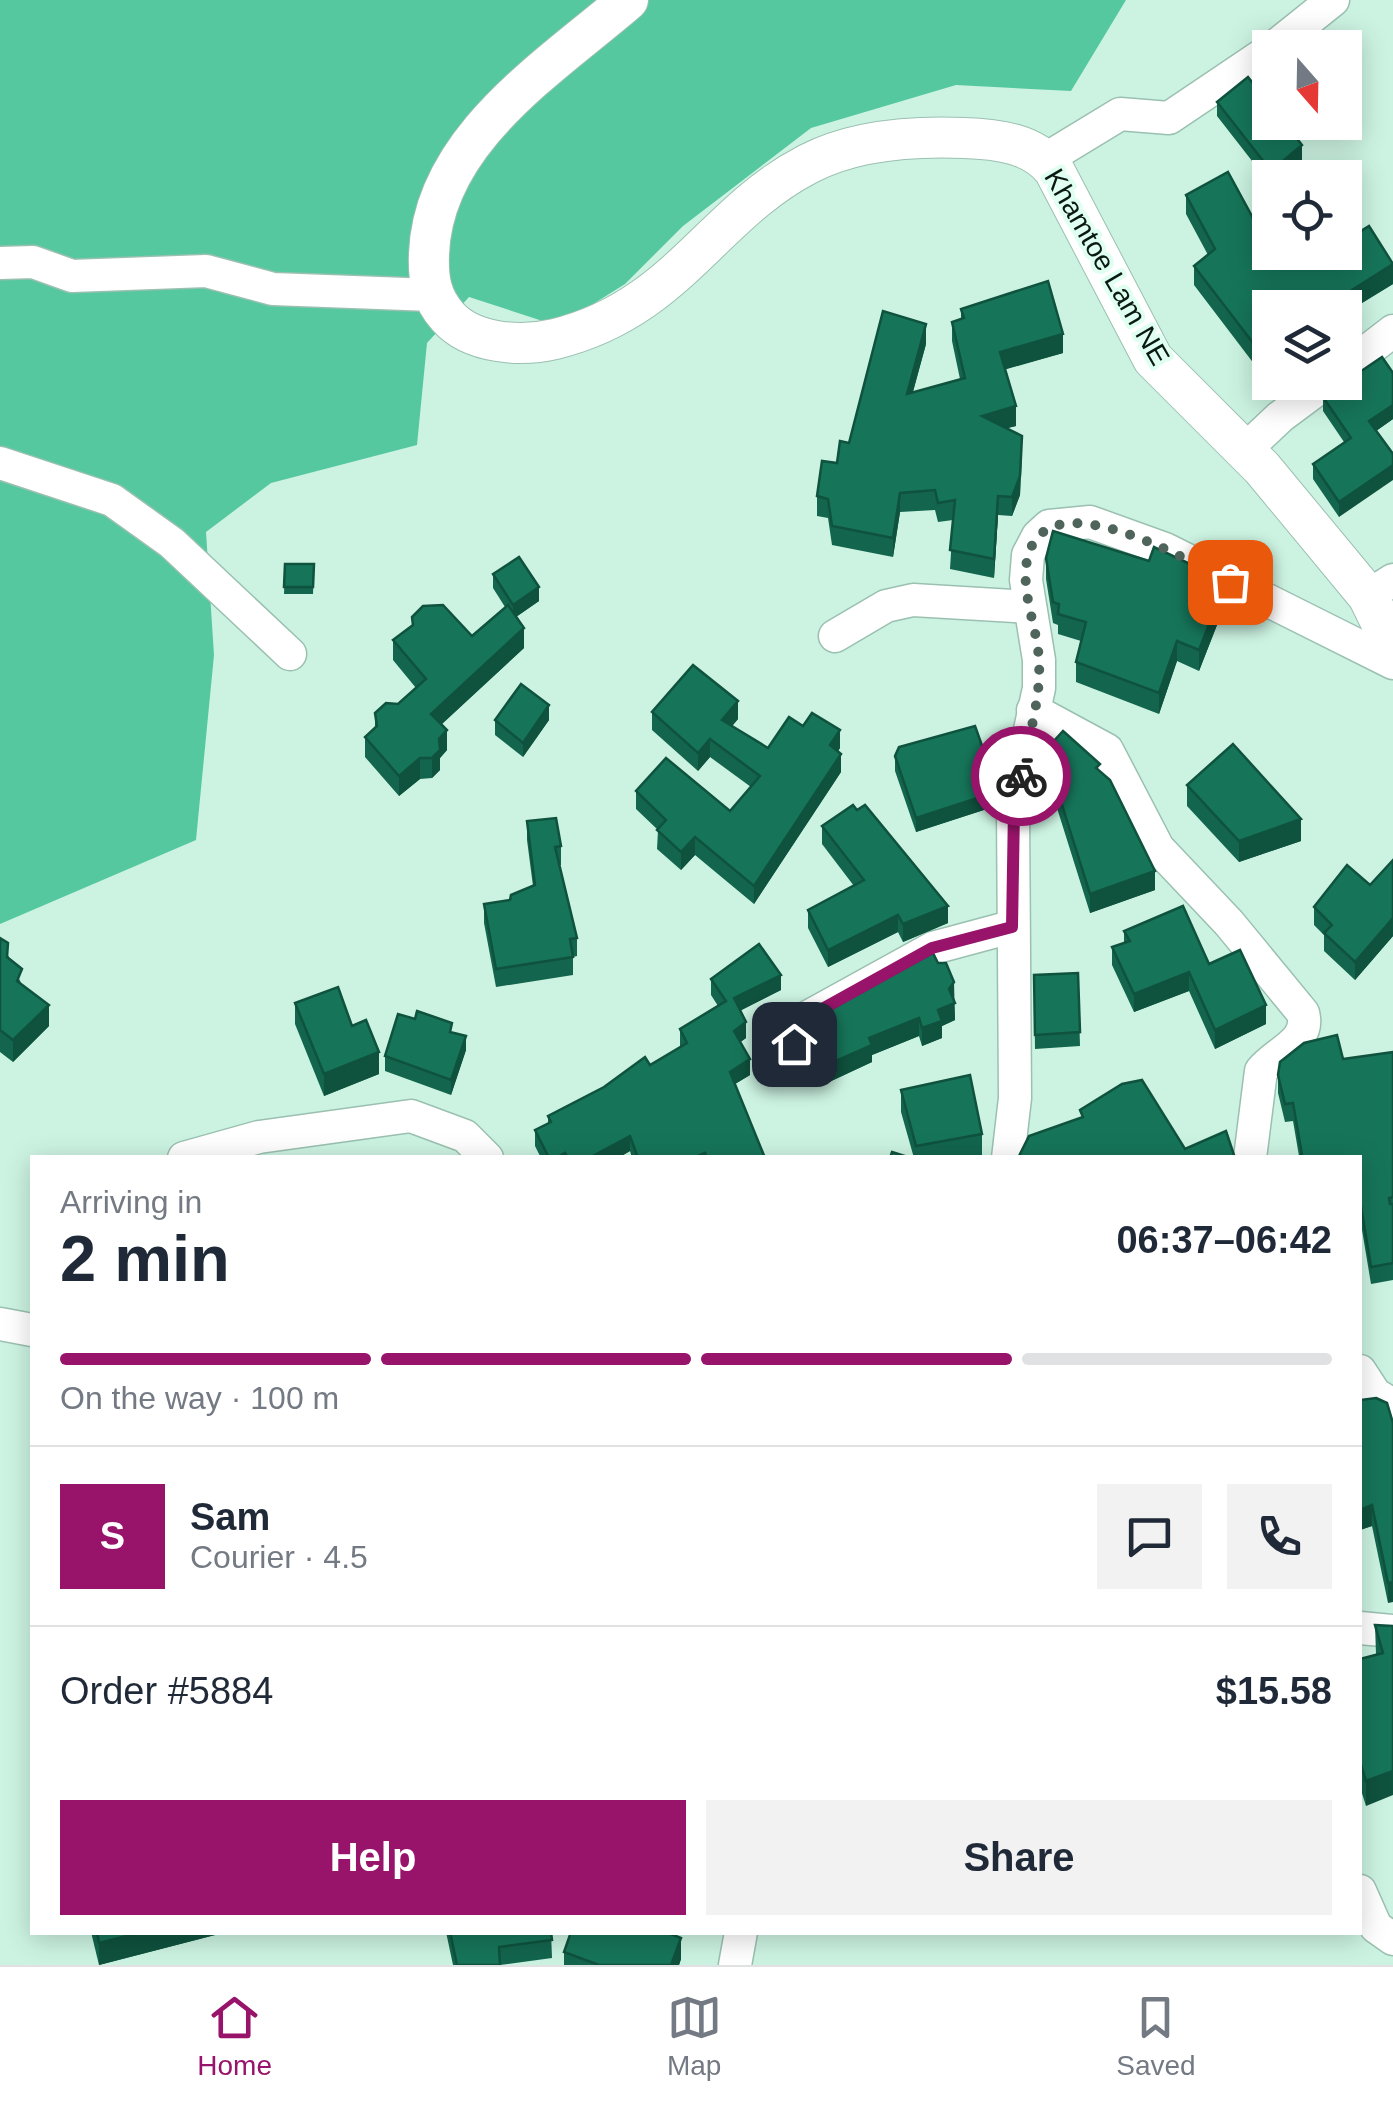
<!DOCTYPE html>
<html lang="en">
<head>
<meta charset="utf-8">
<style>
	:root { --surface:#fff; --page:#f2f2f3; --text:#1f2937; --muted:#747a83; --line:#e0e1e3; --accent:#98146a }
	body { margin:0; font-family:Helvetica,sans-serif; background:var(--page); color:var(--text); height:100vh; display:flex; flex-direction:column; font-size:38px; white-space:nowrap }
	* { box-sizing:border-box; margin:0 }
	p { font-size:32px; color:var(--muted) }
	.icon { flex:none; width:55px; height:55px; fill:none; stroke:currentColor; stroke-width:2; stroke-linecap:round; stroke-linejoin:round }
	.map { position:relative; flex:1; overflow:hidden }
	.side { position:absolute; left:30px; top:1155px; width:1332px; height:780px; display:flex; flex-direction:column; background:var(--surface); border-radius:0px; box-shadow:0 5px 25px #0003 }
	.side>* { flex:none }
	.needle { width:65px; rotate:160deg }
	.fabs { position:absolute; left:1252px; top:30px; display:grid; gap:20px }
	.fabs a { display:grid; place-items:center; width:110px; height:110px; border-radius:0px; background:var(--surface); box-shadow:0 5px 25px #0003; font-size:50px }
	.pin { position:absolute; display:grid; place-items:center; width:85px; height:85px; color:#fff; margin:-42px; border-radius:20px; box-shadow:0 5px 15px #0006 }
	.courier { position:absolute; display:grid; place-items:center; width:100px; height:100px; margin:-50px; border:8px solid #98146a; border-radius:50%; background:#fff; color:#222; box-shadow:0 2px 12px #0007 }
	.summary em { font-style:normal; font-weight:800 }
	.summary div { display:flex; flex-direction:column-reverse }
	.summary { display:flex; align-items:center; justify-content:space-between; height:170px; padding:0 30px }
	h1 { font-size:65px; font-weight:800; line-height:75px }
	.bar { display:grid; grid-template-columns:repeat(4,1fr); gap:15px 10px; align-content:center; height:120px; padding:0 30px }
	.bar i { height:12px; border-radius:8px; background:var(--line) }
	.bar .selected { background:var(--accent) }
	.bar p { grid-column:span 4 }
	.line { display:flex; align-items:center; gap:25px; padding:0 30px; border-top:2px solid var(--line) }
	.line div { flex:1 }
	.round { display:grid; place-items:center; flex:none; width:105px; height:105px; border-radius:0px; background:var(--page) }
	.action { display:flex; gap:20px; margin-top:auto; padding:20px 30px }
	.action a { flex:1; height:115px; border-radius:0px; background:var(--accent); color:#fff; font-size:40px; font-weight:800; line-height:115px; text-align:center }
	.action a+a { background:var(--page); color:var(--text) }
	.tab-bar { display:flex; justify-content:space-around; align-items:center; height:140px; border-top:2px solid var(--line); background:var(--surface); font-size:28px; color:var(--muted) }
	.tab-bar a { display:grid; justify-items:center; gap:5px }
	.tab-bar .selected { color:var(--accent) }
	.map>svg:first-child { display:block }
	.forest { fill:#55c8a0 }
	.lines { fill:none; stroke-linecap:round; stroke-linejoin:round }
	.minor-casing { stroke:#9ac0b0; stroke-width:35 }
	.major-casing { stroke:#9ac0b0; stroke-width:42 }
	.minor { stroke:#fff; stroke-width:32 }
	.major { stroke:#fff; stroke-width:40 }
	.wall { fill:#13654d }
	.shaded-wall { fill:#0f523e }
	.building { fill:#167559; stroke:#0f523e; stroke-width:2.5 }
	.done { stroke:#4f655c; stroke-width:10; stroke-dasharray:0 18 }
	.route { stroke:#98146a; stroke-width:12 }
	.labels { text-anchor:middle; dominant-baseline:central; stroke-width:8; stroke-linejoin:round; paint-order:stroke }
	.street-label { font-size:28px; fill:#0b1914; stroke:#dffff1 }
</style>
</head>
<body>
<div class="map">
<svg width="1393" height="1965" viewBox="0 0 1393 1965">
	<rect width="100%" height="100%" fill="#ccf3e2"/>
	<path class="forest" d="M0 0H1126L1071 91 956 85 811 128 683 226 625 284 558 326 469 297 427 343 417 445 271 483 206 532 214 655 196 840 0 924Z"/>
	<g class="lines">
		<g class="minor-casing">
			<g id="minor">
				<path d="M1273 48 1333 0"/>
				<path d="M1046 159 1120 114 1169 118 1270 50"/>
				<path d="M0 263 33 262 72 276 206 271 273 289 432 295"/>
				<path d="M1345 368 1393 331"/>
				<path d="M1244 451 1280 417 1327 382"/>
				<path d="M0 463 112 500 172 543 290 654"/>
				<path d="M1368 596 1393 580"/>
				<path d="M835 636 886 606 913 600 1030 607"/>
				<path d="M1033 710 1107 750 1158 848 1229 923 1303 1013C1311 1042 1277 1051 1261 1071L1250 1158"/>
				<path d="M806 1067 794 1044 797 1023 933 948 1011 927"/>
				<path d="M184 1158 259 1137 411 1116 465 1136 487 1158"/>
				<path d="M1008 1158 1015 1098 1013 809 1039 688V660L1026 580 1028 555 1038 536 1049 526 1090 522 1165 549 1393 663"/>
				<path d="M0 1324 32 1330"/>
				<path d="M1360 1371 1375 1394 1393 1405"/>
				<path d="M1360 1628 1393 1631"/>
				<path d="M1360 1891 1376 1927 1393 1939"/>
				<path d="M735 1965 741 1932"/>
			</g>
		</g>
		<g class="major-casing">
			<path id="major" d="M628 0C549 68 433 140 429 254 428 279 431 298 448 317 472 344 521 347 555 339 677 309 711 214 808 164 854 140 914 136 964 138 997 139 1033 143 1054 170L1153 359 1262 468 1368 596 1393 647"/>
		</g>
		<use href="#minor" class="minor"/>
		<use href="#major" class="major"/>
	</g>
	<g class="wall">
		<path d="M1217 102 1302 160 1280 178H1270V184L1217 116Z"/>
		<path d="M1186 195 1253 218 1314 260 1393 284 1346 313 1350 339 1270 308V382H1293L1277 394 1194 285V266L1208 255 1186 214Z"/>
		<path d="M961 309 1063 353 1005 369 1016 426 1006 428 1022 455 1020 495 1012 516 998 515 994 578 950 569 953 520 938 522 935 510 900 512 893 557 832 545 828 518 817 516V496L849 443 926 344 913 392 960 379 952 341V322L961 319Z"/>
		<path d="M1393 373V419L1376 431 1339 517 1313 479V464L1344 442 1323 411V397Z"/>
		<path d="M1046 558 1226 602 1199 671 1177 661 1159 714 1076 682V662L1081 641 1058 634V625L1053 623 1046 579Z"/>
		<path d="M285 564H314L313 594H284Z"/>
		<path d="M493 574 539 601 516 617 524 648 442 724 447 750 440 758V770L432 778 420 779 399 796 365 757V737L375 728V713L398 704 416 688 393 660V640L412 626V617L472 636 505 607 493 588Z"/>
		<path d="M652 712 738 719 732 726 768 748H840L838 751 841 772 754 904 695 855 681 870 657 849 658 830 636 809V791L730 811 751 787 710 757 698 771 652 730Z"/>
		<path d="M495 720H549L523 757 495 735Z"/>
		<path d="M1043 748 1100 771 1155 890 1090 913 1051 789 1037 793Z"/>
		<path d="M895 756 995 796 993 807 916 832 895 771Z"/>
		<path d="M1187 785 1301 841 1239 862 1187 806Z"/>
		<path d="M527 821 561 846V865H559L577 938V956L573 957V975L496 987 484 923V904L510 900 533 886 527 840Z"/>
		<path d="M822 826 948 923 903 942 898 932 828 967 808 928V910L854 886 822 844Z"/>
		<path d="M1393 860V936L1355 980 1324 951V935L1314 925V907L1370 885Z"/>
		<path d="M1124 931 1209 964 1266 1024 1215 1049 1189 991 1134 1012 1112 965V947L1124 943Z"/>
		<path d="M0 938 22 985 49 1026 13 1062 0 1052Z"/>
		<path d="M1078 973 1080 1046 1035 1049 1034 975Z"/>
		<path d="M711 979 781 990 740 1010 746 1038 740 1042 750 1075 735 1084 765 1158H632L630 1151 618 1158H541L535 1146V1130L548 1123V1116L650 1065 680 1047V1029L718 1006 711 995Z"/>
		<path d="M954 1000 955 1020 942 1026V1038L922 1046 919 1036 872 1055V1062L827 1083 815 1036V1018Z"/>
		<path d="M295 1003 352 1026 379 1074 324 1096 295 1024Z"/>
		<path d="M452 1032 466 1050 451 1095 385 1071V1056Z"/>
		<path d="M1393 1052V1280L1371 1284 1360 1218V1158L1299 1156 1293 1121 1285 1122 1278 1093V1075L1343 1059Z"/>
		<path d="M901 1090 982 1134V1155L970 1158H914L901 1112Z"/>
		<path d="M1393 1423 1388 1603 1372 1526 1360 1530Z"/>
		<path d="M1375 1625 1393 1626 1366 1806 1360 1787V1659L1376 1654Z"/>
		<path d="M91 1932H215V1935L99 1965Z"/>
		<path d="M446 1932H551L552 1958 500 1965H453Z"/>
		<path d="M564 1952 681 1959 679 1965H564Z"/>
	</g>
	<g class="shaded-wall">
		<path d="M1302 145V160L1280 178H1271V171Z"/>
		<path d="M1393 264V284L1345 313V308H1336V300Z"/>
		<path d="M1350 319V339L1345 343V323Z"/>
		<path d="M926 324V344L907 413V394Z"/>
		<path d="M1063 334V353L1000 371V352Z"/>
		<path d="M1277 382H1293L1277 394Z"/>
		<path d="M1393 405V419L1369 436V421Z"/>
		<path d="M1016 406V426L982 435V416Z"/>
		<path d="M1022 436 1020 495 1012 516V497Z"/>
		<path d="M1393 465V480L1339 517V502Z"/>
		<path d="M900 493V512L893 557V538Z"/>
		<path d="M998 496V515L994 578V559Z"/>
		<path d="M1226 581V602L1199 671V650Z"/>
		<path d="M539 587V601L513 619V605Z"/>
		<path d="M524 628V648L431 734V714Z"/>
		<path d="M1177 641V661L1159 714V693Z"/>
		<path d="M738 701V719L722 738V720Z"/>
		<path d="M549 705V720L523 757V743Z"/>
		<path d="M447 730V750L440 758V770L432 778V758L439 739Z"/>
		<path d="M840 730V748L830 763V745Z"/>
		<path d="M710 739V757L698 771V753Z"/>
		<path d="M841 754V772L754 904V886Z"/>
		<path d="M420 758V779L399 796V776Z"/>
		<path d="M1051 770V789L1037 793V774Z"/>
		<path d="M995 782 993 807 916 832V818Z"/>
		<path d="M1301 819V841L1239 862V841Z"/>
		<path d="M695 837V855L681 870V852Z"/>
		<path d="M1155 871V890L1090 913V894Z"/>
		<path d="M948 906V923L903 942V924Z"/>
		<path d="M898 915V932L828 967V950Z"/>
		<path d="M1393 918V936L1355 980V962Z"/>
		<path d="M1189 972V991L1134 1012V994Z"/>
		<path d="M781 975V990L734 1014V998Z"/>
		<path d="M954 982 955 1020 942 1026V1038L922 1046V1028Z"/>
		<path d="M49 1005V1026L13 1062V1040Z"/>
		<path d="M1266 1005V1024L1215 1049V1030Z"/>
		<path d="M919 1018V1036L872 1055V1062L827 1083V1065L869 1038Z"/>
		<path d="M746 1022V1038L734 1047V1031Z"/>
		<path d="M466 1036V1050L451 1095V1080Z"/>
		<path d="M379 1052V1074L324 1096V1074Z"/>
		<path d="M750 1059V1075L730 1087V1072Z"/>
		<path d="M630 1136V1151L618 1158H589Z"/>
		<path d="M1372 1505V1526L1360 1530V1510Z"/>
		<path d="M1393 1582V1602L1388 1603V1583Z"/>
		<path d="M1393 1771V1795L1366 1806V1781Z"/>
		<path d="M142 1932H215V1935L99 1965V1943Z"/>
		<path d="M681 1938V1959L679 1965H671Z"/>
	</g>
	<g class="building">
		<path d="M1248 77 1270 105V122H1284L1302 145 1271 171 1217 102Z"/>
		<path d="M1228 172 1253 218 1270 205V252H1308L1314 260 1326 252H1345V241L1369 226 1393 264 1336 300 1342 308H1270V365L1194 266 1215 249 1186 195Z"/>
		<path d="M1048 281 1063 334 1000 352 1016 406 982 416 1022 436 1020 476 1012 497 998 496 994 559 950 550 955 500 938 503 935 490 900 493 893 538 832 526 828 499 817 496 822 461 837 463 840 441 849 443 883 311 926 324 907 394 965 378 952 322 964 318 961 309Z"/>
		<path d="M1345 312 1350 319 1345 323Z"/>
		<path d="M1382 357 1393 373V405L1369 421 1393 454V465L1339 502 1313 464 1351 438 1323 397Z"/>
		<path d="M1053 531 1149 561 1154 547 1226 581 1199 650 1177 641 1159 693 1076 662 1086 622 1058 614 1059 604 1053 602 1046 558Z"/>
		<path d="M519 557 539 587 513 605 493 574Z"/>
		<path d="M285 564H314L313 587H284Z"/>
		<path d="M443 605 472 636 508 605 524 628 431 714 447 730 439 739 440 750 432 758H420L399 776 365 737 377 726 375 713 386 703 398 704 426 679 393 640 413 625 412 617 423 606Z"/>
		<path d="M693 665 738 701 722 720 768 748 789 717 803 726 812 713 840 730 830 745 841 754 754 886 695 837 681 852 657 830 666 820 636 791 666 758 730 811 760 776 710 739 698 753 652 712Z"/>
		<path d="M521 684 549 705 523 743 495 720Z"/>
		<path d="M975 726 995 782 993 793 916 818 895 756 899 747Z"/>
		<path d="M1063 731 1100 764 1096 768 1110 780 1155 871 1090 894 1051 770 1037 774 1043 748 1049 740 1052 743Z"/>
		<path d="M1233 744 1301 819 1239 841 1187 785Z"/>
		<path d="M853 805 857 810 865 805 948 906 903 924 898 915 828 950 808 910 864 880 822 826Z"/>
		<path d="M556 818 561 846 555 847 577 938 570 939 573 957 496 969 484 904 510 900 511 895 535 885 527 821Z"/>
		<path d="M1393 860V918L1355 962 1324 933 1332 925 1314 907 1347 865 1370 885Z"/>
		<path d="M1183 906 1209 964 1240 950 1266 1005 1215 1030 1189 972 1134 994 1112 947 1130 941 1124 931Z"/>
		<path d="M0 938 8 943 7 957 22 969 17 981 49 1005 13 1040 0 1030Z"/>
		<path d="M759 944 781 975 734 998 746 1022 734 1031 750 1059 730 1072 765 1158H707L705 1153 693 1158H638L630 1136 589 1158H568L565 1153 556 1158H549L535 1130 551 1122 548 1116 604 1087 645 1057 650 1065 687 1043 680 1029 726 1001 711 979Z"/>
		<path d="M933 953 938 963H946L954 982 949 989 955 1003 938 1010 942 1021 922 1028 919 1018 869 1038 872 1045 827 1065 815 1018Z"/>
		<path d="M1078 973 1080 1032 1035 1035 1034 975Z"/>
		<path d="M338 987 352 1026 366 1020 379 1052 324 1074 295 1003Z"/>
		<path d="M417 1011 452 1023 450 1032 466 1036 451 1080 385 1056 398 1014 415 1019Z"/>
		<path d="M1337 1035 1343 1059 1393 1052V1197L1389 1198 1390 1204H1393V1263L1371 1267 1360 1200V1158H1295L1302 1155 1293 1103 1285 1104 1278 1075 1280 1062 1304 1043Z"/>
		<path d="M970 1075 982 1134 916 1146 901 1090Z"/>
		<path d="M1142 1080 1185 1149 1226 1131 1235 1158H1018L1029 1136 1083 1117 1080 1110 1122 1084Z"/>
		<path d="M892 1152 911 1158H890Z"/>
		<path d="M1376 1398 1387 1403 1393 1423V1582L1388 1583 1372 1505 1360 1510V1400Z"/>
		<path d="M1375 1625 1393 1626V1771L1366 1781 1360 1762V1659L1383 1653Z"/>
		<path d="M97 1932H142L99 1943Z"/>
		<path d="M450 1932H551L552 1940 499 1947 500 1965H457Z"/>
		<path d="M571 1932H666L681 1938 671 1965H599L564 1952Z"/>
	</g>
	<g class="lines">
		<path class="done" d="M1021 776C1028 739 1041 699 1039 662 1038 627 1019 591 1028 556 1049 478 1189 561 1230 582"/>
		<path class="route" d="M794 1044 797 1023 932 948 1012 927 1014 809 1021 776"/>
	</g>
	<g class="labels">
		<g class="street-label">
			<text transform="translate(1107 267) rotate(60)">Khamtoe Lam NE</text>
		</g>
	</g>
</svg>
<div class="fabs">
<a><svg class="needle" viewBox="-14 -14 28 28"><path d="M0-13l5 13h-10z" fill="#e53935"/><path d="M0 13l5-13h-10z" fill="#747a83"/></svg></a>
<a><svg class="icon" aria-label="locate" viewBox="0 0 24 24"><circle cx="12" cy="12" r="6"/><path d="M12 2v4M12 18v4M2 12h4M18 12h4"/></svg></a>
<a><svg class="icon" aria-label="layers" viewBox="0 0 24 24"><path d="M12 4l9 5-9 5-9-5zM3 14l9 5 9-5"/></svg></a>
</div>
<div class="pin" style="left:1230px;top:582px;background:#ea580c"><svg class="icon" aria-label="bag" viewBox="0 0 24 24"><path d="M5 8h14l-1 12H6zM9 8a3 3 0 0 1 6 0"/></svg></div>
<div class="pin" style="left:794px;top:1044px;background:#1f2937"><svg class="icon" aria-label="home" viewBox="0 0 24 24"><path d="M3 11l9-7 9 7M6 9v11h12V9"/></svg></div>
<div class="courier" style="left:1021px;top:776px"><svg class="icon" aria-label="bike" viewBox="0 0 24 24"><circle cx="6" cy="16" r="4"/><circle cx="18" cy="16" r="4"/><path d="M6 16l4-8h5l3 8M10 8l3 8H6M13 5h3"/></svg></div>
<section class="side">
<div class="summary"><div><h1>2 min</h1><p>Arriving in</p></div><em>06:37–06:42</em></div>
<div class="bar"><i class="selected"></i><i class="selected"></i><i class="selected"></i><i></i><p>On the way · 100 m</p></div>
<div class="line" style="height:180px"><b class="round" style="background:var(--accent);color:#fff">S</b><div><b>Sam</b><p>Courier · 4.5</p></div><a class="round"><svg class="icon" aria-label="chat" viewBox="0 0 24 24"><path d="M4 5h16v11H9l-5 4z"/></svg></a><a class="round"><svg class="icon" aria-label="phone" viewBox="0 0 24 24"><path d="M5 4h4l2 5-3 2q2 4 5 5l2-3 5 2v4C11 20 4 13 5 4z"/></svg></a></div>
<div class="line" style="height:130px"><div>Order #5884</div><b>$15.58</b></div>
<div class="action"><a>Help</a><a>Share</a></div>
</section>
</div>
<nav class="tab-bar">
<a class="selected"><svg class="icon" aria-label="home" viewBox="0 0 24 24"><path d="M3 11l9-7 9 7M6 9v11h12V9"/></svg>Home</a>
<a><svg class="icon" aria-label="map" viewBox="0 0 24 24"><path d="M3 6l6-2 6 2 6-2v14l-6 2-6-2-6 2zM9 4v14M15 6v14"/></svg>Map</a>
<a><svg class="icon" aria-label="saved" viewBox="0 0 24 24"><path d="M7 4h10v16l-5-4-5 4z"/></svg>Saved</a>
</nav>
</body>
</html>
